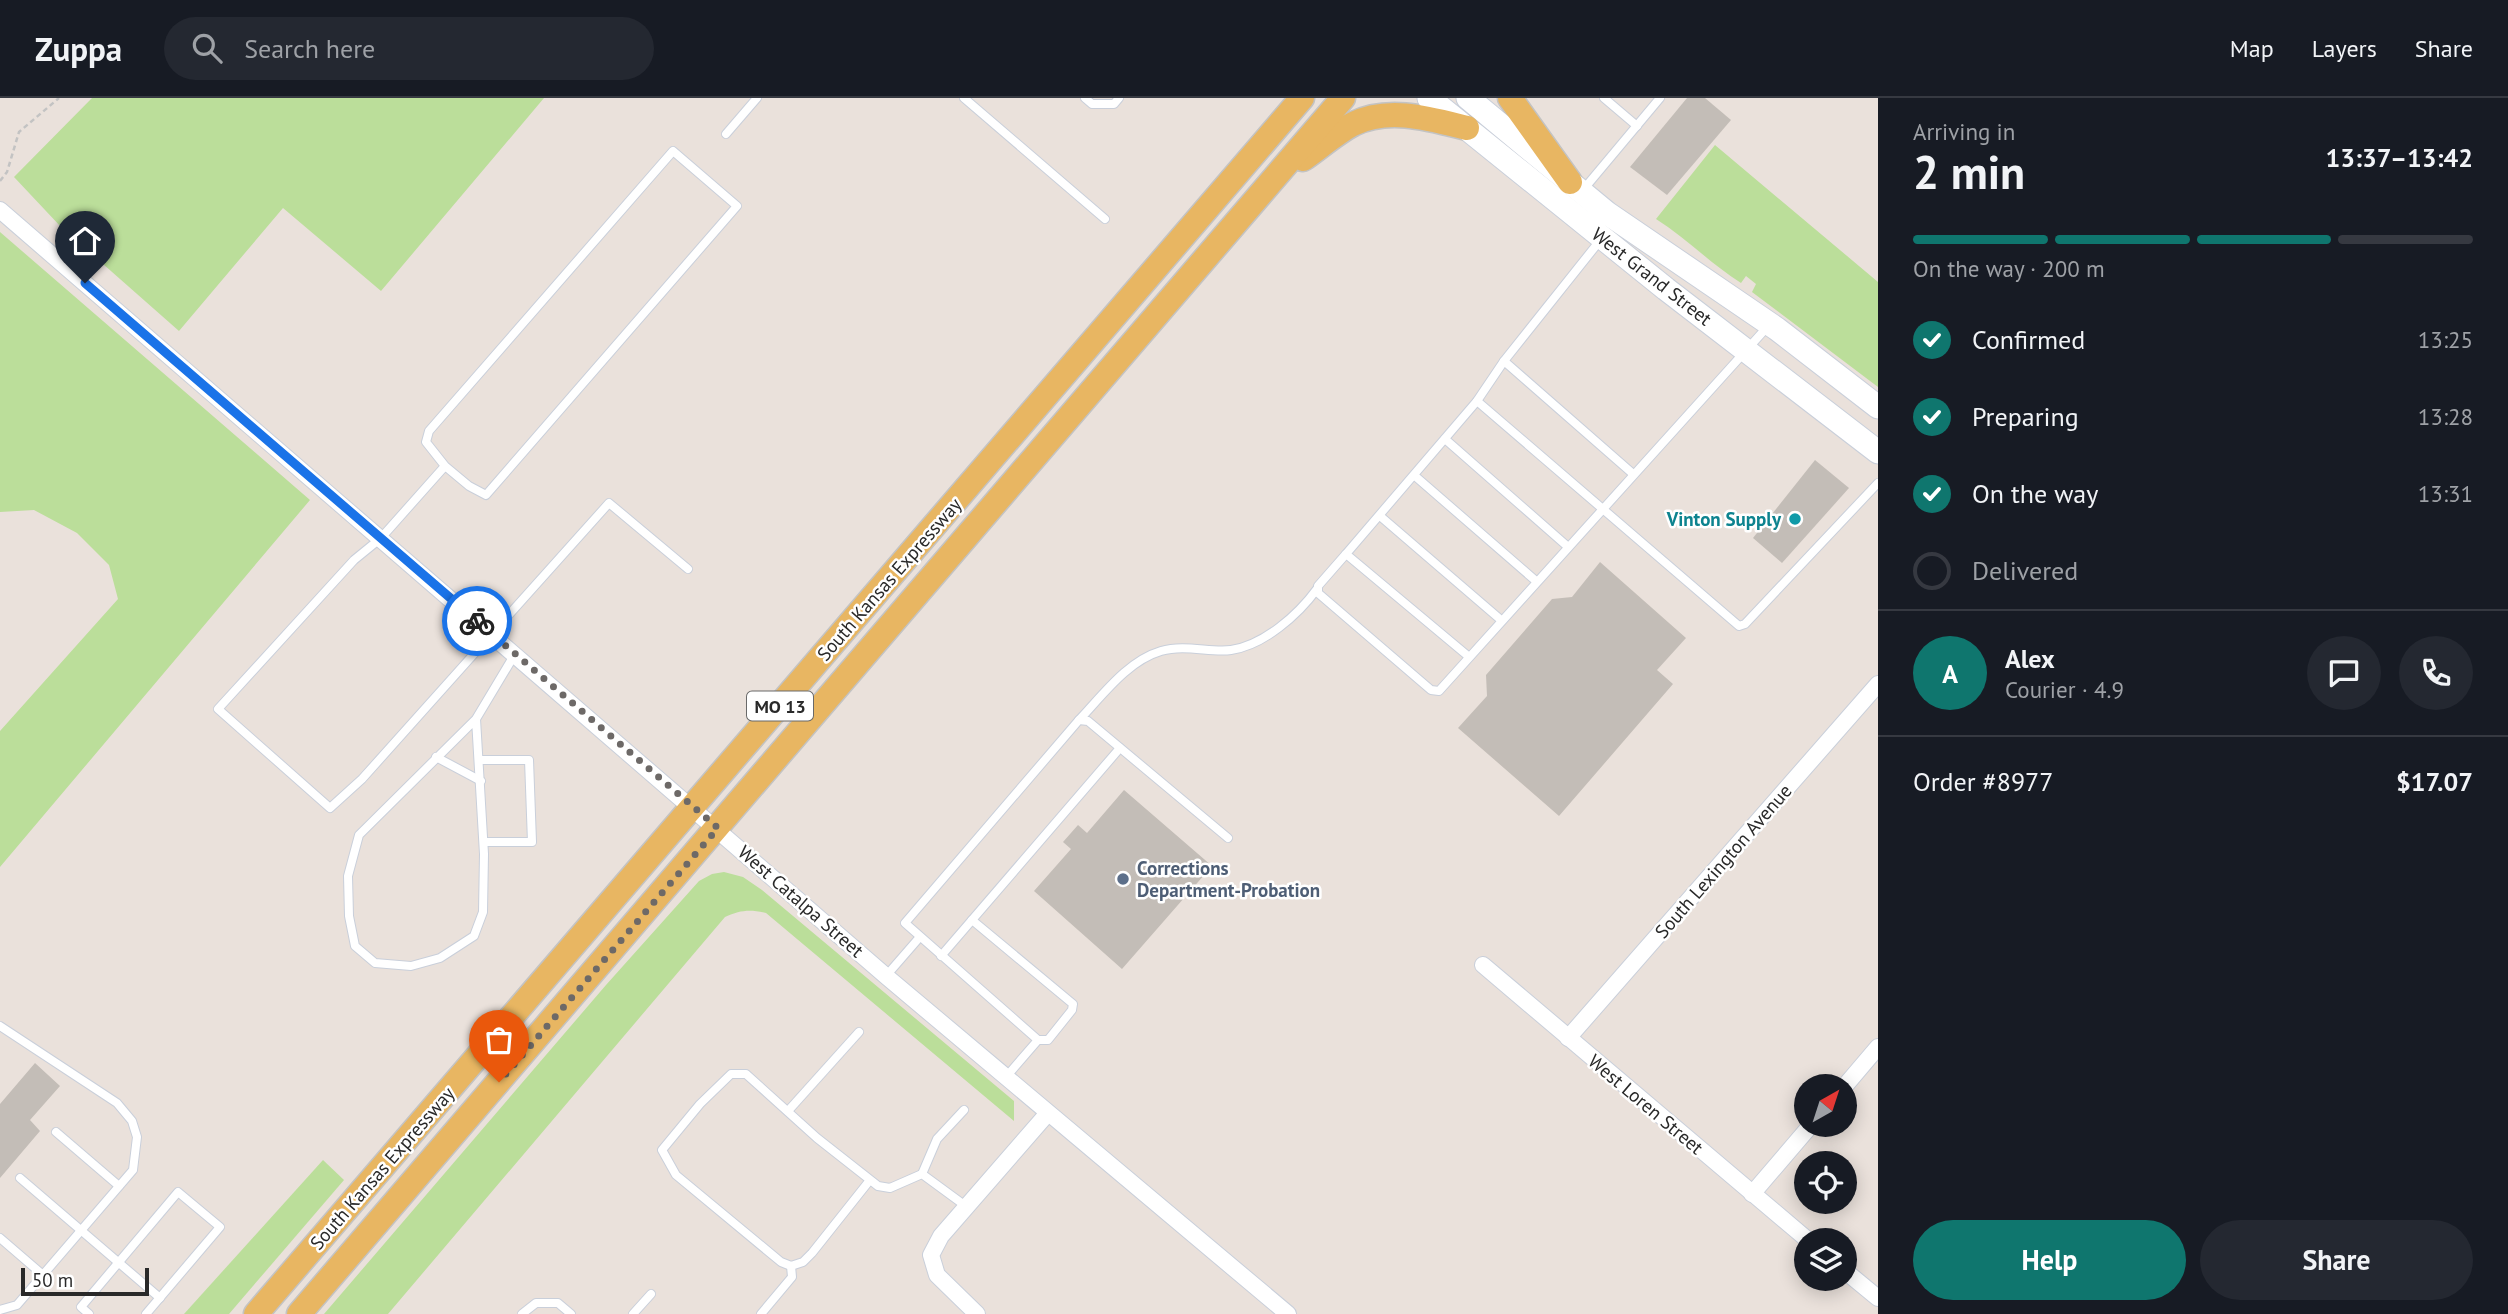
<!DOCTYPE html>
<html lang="en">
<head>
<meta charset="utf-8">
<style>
	:root { --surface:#171b24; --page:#242831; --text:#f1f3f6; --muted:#9ea1a6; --line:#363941; --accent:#0f766e }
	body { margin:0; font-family:"PT Sans",sans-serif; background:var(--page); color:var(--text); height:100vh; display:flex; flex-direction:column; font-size:26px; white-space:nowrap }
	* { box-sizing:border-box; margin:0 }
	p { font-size:23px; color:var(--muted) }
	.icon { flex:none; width:38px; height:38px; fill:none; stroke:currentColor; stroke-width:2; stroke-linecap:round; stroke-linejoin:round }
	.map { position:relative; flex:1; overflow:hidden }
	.drawer { display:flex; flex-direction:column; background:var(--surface); width:630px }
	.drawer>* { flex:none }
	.needle { width:46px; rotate:39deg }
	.tools { position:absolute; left:1794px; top:976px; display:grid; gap:14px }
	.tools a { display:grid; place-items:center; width:63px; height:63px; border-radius:50%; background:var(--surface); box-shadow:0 4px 18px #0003; font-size:35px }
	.scale { position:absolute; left:21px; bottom:18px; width:128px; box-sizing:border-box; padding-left:7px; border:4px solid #292929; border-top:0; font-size:19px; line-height:24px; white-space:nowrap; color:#292929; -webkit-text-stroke:5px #fff; paint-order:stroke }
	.pin { position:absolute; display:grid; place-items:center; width:60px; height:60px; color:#fff; margin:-72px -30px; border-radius:50% 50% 50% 0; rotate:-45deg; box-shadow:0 0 7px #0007 }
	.pin .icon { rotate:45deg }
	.courier { position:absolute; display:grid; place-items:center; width:70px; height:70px; margin:-35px; border:5px solid #1a73e8; border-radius:50%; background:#fff; color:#222; box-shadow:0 2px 9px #0007 }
	.headline em { font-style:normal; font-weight:600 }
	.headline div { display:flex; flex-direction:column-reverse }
	.headline { display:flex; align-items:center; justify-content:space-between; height:119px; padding:0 35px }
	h1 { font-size:46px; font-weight:600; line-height:52px }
	.bar { display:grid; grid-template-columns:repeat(4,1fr); gap:10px 7px; align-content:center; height:84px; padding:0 35px }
	.bar i { height:9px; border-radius:5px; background:var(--line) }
	.bar .active { background:var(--accent) }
	.bar p { grid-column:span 4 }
	.line { display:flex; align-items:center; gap:18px; padding:0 35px; border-top:2px solid var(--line) }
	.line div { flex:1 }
	.round { display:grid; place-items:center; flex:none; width:74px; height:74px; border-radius:37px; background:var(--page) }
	ol { padding:0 35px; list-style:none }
	li { display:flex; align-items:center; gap:21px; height:77px }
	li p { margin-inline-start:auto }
	li .icon { padding:7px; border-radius:50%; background:var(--accent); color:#fff; stroke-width:4 }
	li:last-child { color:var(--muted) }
	li i { width:38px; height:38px; border:4px solid var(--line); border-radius:50% }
	.action { display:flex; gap:14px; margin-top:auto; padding:14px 35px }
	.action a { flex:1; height:80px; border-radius:42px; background:var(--accent); color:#fff; font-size:28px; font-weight:600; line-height:80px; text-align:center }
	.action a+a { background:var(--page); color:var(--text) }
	header { display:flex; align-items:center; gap:42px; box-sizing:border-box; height:98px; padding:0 35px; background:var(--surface); border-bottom:2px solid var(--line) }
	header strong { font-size:33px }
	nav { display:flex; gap:38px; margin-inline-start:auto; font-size:24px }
	.search { width:490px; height:63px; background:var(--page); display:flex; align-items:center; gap:18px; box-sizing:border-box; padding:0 24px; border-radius:38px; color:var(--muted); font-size:26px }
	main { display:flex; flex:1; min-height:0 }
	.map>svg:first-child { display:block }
	.green { fill:#bbde9a }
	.building { fill:#c3bdb7 }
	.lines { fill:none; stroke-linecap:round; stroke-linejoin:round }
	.service-casing { stroke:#c9cfda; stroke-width:10 }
	.minor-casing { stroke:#c9cfda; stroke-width:18 }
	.secondary-casing { stroke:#c9cfda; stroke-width:25 }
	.primary-casing { stroke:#c3c3c3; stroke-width:27 }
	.path { stroke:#c3c3c3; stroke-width:2.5; stroke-dasharray:5 3.5; stroke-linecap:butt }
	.service { stroke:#fff; stroke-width:8 }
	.minor { stroke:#fff; stroke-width:16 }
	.secondary { stroke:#fff; stroke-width:23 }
	.primary { stroke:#e8b662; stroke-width:24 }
	.done { stroke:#6d6967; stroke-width:7; stroke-dasharray:0 12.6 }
	.route { stroke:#1a73e8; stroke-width:9 }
	.culture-dot { fill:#0f9aa8; stroke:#fff; stroke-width:2.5 }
	.service-dot { fill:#5c6f8a; stroke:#fff; stroke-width:2.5 }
	.labels { text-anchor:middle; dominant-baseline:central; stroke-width:5; stroke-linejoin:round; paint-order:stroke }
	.shield { fill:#fff; stroke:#696969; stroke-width:2 }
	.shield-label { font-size:18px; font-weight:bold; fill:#292929 }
	.street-label { font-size:19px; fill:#292929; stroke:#fff }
	.culture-label { font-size:19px; font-weight:bold; fill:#0d838f; stroke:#fff; text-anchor:end }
	.service-label { font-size:19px; font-weight:bold; fill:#4e5e75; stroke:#fff; text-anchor:start }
</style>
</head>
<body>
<header>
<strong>Zuppa</strong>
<div class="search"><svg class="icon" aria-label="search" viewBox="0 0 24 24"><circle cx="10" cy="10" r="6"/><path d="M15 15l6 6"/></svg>Search here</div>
<nav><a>Map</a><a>Layers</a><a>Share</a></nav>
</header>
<main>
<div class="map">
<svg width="1878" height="1216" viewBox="0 0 1878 1216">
	<rect width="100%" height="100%" fill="#eae1db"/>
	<g class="green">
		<path d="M92 0H544L381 193 283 110 179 233 61 129 14 79Z"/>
		<path d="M1715 47 1878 184V289L1752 194 1756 186 1746 178 1741 185C1711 166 1686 140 1656 121Z"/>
		<path d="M0 134 310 402 0 769V633L118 501 109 467 77 435 34 412 0 414Z"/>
		<path d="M724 774 743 779 762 792 1014 1003V1023L766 815C750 811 740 812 725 819L388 1216H324L606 887 699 783 712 776Z"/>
		<path d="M323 1062 344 1082 229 1216H184Z"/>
	</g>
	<g class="building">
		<path d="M1687 0H1705L1731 22 1667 97 1630 69Z"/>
		<path d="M1815 362 1849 390 1782 465 1753 440Z"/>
		<path d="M1600 464 1686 540 1657 572 1673 586 1559 718 1458 630 1487 598 1486 577 1552 501 1572 499Z"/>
		<path d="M1124 692 1212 768 1122 871 1034 793 1071 751 1063 744 1078 727 1087 735Z"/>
		<path d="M35 965 60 988 30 1022 40 1033 0 1080V1006Z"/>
	</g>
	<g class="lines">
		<g class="service-casing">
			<g id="service">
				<path d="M964 0 1105 121"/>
				<path d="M1085 0 1092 6H1114L1119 0"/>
				<path d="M1604 0 1637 28"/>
				<path d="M726 36 757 0"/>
				<path d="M1583 92 1660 0"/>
				<path d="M1504 263 1632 375"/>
				<path d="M1477 303 1739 528 1745 526 1878 385"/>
				<path d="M1445 341 1567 448"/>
				<path d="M445 368 469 388 486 397 737 108 673 53 429 333 426 344 445 368 381 440 354 462 218 611 330 710 362 681 609 405 688 471"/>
				<path d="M1415 378 1536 483"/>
				<path d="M1380 418 1501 522"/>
				<path d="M1346 456 1318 488V495L1431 592 1439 593 1769 227"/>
				<path d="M1468 558 1346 456 1477 303 1504 263 1602 140"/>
				<path d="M476 621 359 737 348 778 349 818 355 848 375 865 411 868 440 860 474 838 483 814 484 756 476 621 515 556"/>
				<path d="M1079 622C1102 598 1127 563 1161 553 1185 546 1211 555 1231 552 1264 547 1298 517 1317 491"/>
				<path d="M436 659 481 683"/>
				<path d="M480 662H529L532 744H484"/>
				<path d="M972 822 1073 906 1072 912 1048 942H1037"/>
				<path d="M941 858 1120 650"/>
				<path d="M886 878 919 840"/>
				<path d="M0 928 117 1005 132 1023 137 1039 133 1072 17 1207 0 1212"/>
				<path d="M1006 979 1038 942 905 825 1079 622 1088 623 1228 740"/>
				<path d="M788 1013 859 934"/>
				<path d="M56 1034 119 1088"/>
				<path d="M922 1076 937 1041 964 1012"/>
				<path d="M20 1080 160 1200"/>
				<path d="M870 1082 812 1155 803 1164 791 1168 781 1164 676 1077 662 1052 700 1006 731 976H746L817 1040 878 1088 890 1090 922 1076 967 1109"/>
				<path d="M0 1140 43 1177"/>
				<path d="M89 1216 81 1209 178 1094 220 1129 146 1216"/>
				<path d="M522 1216 536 1205H558L571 1216"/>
				<path d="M633 1216 651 1196"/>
				<path d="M761 1216 792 1179 791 1168"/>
			</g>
		</g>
		<g class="minor-casing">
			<g id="minor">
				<path d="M0 112 887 879 1288 1216"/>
				<path d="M1483 867 1809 1143"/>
				<path d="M1568 940 1878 586"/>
				<path d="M1844 989 1878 949"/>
				<path d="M1752 1096 1811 1027"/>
				<path d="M1844 1172 1878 1200"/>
				<path d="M977 1216 937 1177 931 1157 941 1138 1048 1015"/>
			</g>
		</g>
		<g class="secondary-casing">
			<g id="secondary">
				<path d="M1429 0 1666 191 1878 354"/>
				<path d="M1468 0 1607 115 1777 231 1878 309"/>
			</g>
		</g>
		<g class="primary-casing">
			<g id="primary">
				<path d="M1510 0 1570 84"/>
				<path d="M1303 61C1319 50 1336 35 1353 26 1389 8 1431 21 1467 30"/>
				<path d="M256 1216 1302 0"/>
				<path d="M299 1216 1343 0"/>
			</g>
		</g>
		<path class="path" d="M0 83 7 74 19 34 59 0"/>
		<use href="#service" class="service"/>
		<use href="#minor" class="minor"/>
		<use href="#secondary" class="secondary"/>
		<use href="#primary" class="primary"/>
	</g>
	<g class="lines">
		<path class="done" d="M477 523 718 730 499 984"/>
		<path class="route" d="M85 185 477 523"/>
	</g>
	<circle class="culture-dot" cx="1795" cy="421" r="7"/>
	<circle class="service-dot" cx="1123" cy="781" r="7"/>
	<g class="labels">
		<rect class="shield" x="747" y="593.5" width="66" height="29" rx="5"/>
		<g class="shield-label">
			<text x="780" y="608">MO 13</text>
		</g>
		<g class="street-label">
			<text transform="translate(1652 178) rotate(38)">West Grand Street</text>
			<text transform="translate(889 481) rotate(-49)">South Kansas Expressway</text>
			<text transform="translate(1723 763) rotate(-49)">South Lexington Avenue</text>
			<text transform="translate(801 803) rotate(41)">West Catalpa Street</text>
			<text transform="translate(1646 1006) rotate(40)">West Loren Street</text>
			<text transform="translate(382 1070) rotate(-49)">South Kansas Expressway</text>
		</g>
		<g class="culture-label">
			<text x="1781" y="421">Vinton Supply</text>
		</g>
		<g class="service-label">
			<text x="1137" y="770">Corrections<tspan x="1137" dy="22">Department-Probation</tspan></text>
		</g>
	</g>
</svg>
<div class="tools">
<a><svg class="needle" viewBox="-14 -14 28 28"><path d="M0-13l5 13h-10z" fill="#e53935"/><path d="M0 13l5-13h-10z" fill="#9ea1a6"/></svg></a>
<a><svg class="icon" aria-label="locate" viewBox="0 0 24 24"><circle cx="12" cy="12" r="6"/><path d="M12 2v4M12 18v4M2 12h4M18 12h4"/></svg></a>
<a><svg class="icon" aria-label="layers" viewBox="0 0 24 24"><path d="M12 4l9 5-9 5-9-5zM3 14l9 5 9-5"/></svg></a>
</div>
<div class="scale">50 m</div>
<div class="pin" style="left:499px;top:984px;background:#ea580c"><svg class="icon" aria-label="bag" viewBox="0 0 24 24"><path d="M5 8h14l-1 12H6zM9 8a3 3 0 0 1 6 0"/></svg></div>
<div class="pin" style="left:85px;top:185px;background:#1f2937"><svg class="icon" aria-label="home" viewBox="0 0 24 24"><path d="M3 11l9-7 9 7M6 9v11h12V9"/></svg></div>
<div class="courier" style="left:477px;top:523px"><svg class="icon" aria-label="bike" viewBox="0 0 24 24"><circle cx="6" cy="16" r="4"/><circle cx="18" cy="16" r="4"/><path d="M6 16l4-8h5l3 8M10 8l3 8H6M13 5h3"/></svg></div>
</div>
<section class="drawer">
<div class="headline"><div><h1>2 min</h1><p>Arriving in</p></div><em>13:37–13:42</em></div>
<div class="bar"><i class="active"></i><i class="active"></i><i class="active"></i><i></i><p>On the way · 200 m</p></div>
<ol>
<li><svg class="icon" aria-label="check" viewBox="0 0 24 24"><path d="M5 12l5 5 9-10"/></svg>Confirmed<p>13:25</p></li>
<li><svg class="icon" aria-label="check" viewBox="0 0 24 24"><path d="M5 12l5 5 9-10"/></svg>Preparing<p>13:28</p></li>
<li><svg class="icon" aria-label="check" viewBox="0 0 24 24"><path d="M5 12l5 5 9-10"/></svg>On the way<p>13:31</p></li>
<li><i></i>Delivered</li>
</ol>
<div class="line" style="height:126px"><b class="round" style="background:var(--accent);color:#fff">A</b><div><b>Alex</b><p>Courier · 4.9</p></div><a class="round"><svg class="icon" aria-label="chat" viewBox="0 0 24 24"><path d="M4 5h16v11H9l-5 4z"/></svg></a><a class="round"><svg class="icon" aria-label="phone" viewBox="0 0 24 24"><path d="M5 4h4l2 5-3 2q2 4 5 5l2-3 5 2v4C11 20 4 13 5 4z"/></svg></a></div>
<div class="line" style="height:91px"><div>Order #8977</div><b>$17.07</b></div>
<div class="action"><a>Help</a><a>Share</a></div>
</section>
</main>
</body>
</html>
